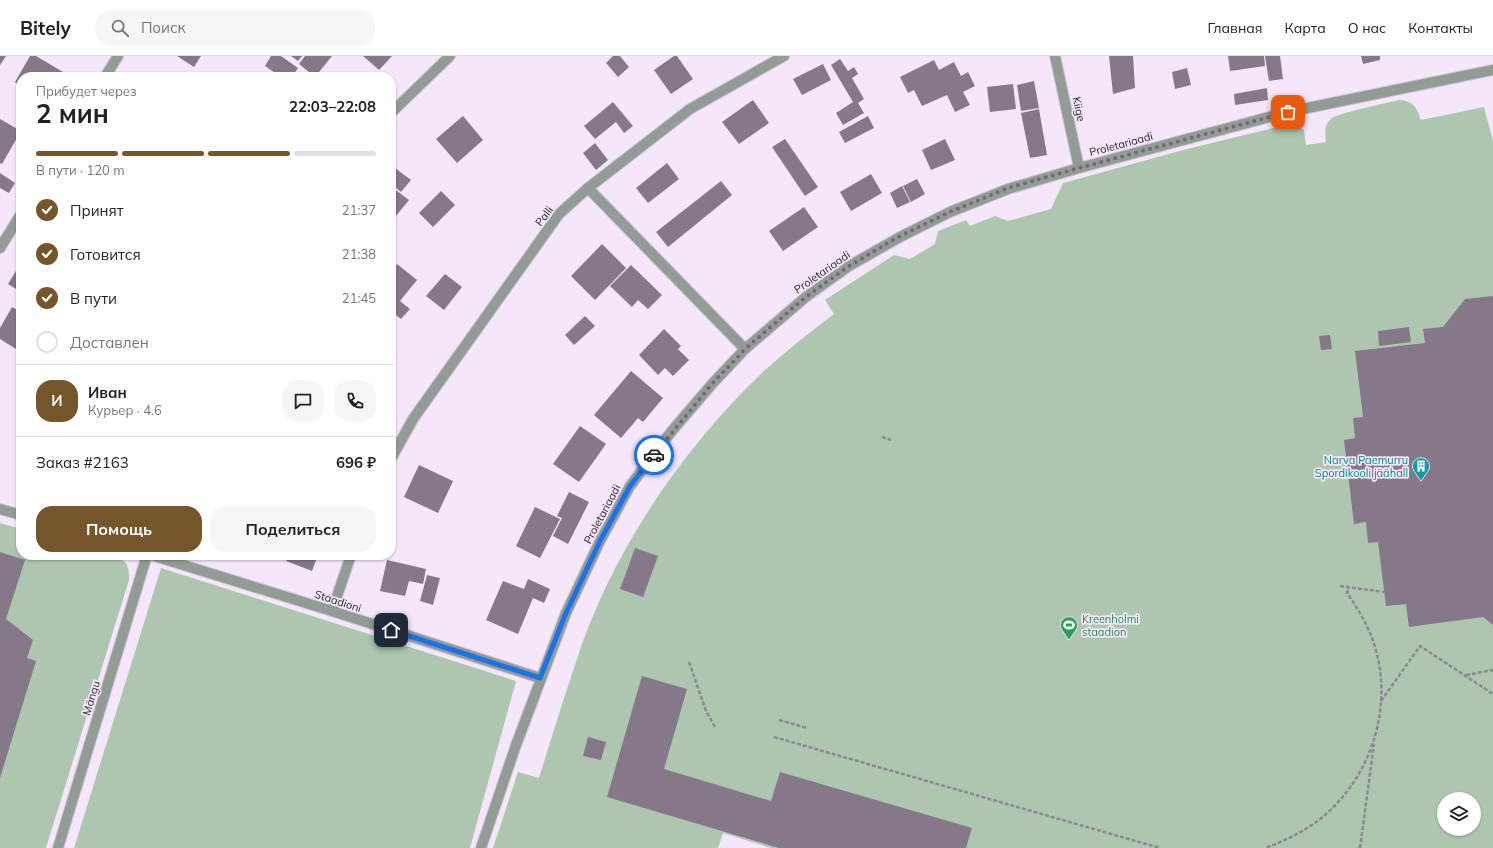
<!DOCTYPE html>
<html lang="ru">
<head>
<meta charset="utf-8">
<style>
	:root { --surface:#fff; --page:#f6f6f6; --text:#222; --muted:#767676; --line:#e0e0e0; --accent:#74562a }
	body { margin:0; font-family:Mulish,sans-serif; background:var(--page); color:var(--text); height:100vh; display:flex; flex-direction:column; font-size:15px; white-space:nowrap }
	* { box-sizing:border-box; margin:0 }
	p { font-size:13px; color:var(--muted) }
	.icon { flex:none; width:22px; height:22px; fill:none; stroke:currentColor; stroke-width:2; stroke-linecap:round; stroke-linejoin:round }
	.map { position:relative; flex:1; overflow:hidden }
	.details { position:absolute; left:16px; top:16px; width:380px; height:488px; display:flex; flex-direction:column; background:var(--surface); border-radius:16px; box-shadow:0 1px 3px #0004 }
	.details>* { flex:none }
	.tools { position:absolute; left:1437px; top:736px; display:grid; gap:8px }
	.tools a { display:grid; place-items:center; width:44px; height:44px; border-radius:50%; background:var(--surface); box-shadow:0 1px 3px #0004; font-size:20px }
	.pin { position:absolute; display:grid; place-items:center; width:34px; height:34px; color:#fff; margin:-17px; border-radius:8px; box-shadow:0 2px 6px #0006 }
	.courier { position:absolute; display:grid; place-items:center; width:40px; height:40px; margin:-20px; border:3px solid #1a73e8; border-radius:50%; background:#fff; color:#222; box-shadow:0 1px 5px #0007 }
	.head em { font-style:normal; font-weight:700 }
	.head div { display:flex; flex-direction:column-reverse }
	.head { display:flex; align-items:center; justify-content:space-between; height:68px; padding:0 20px }
	h1 { font-size:26px; font-weight:700; line-height:30px }
	.bar { display:grid; grid-template-columns:repeat(4,1fr); gap:6px 4px; align-content:center; height:48px; padding:0 20px }
	.bar i { height:5px; border-radius:3px; background:var(--line) }
	.bar .current { background:var(--accent) }
	.bar p { grid-column:span 4 }
	.line { display:flex; align-items:center; gap:10px; padding:0 20px; border-top:1px solid var(--line) }
	.line div { flex:1 }
	.round { display:grid; place-items:center; flex:none; width:42px; height:42px; border-radius:16px; background:var(--page) }
	ol { padding:0 20px; list-style:none }
	li { display:flex; align-items:center; gap:12px; height:44px }
	li p { margin-inline-start:auto }
	li .icon { padding:4px; border-radius:50%; background:var(--accent); color:#fff; stroke-width:4 }
	li:last-child { color:var(--muted) }
	li i { width:22px; height:22px; border:2px solid var(--line); border-radius:50% }
	.button { display:flex; gap:8px; margin-top:auto; padding:8px 20px }
	.button a { flex:1; height:46px; border-radius:16px; background:var(--accent); color:#fff; font-size:16px; font-weight:700; line-height:46px; text-align:center }
	.button a+a { background:var(--page); color:var(--text) }
	header { display:flex; align-items:center; gap:24px; box-sizing:border-box; height:56px; padding:0 20px; background:var(--surface); border-bottom:1px solid var(--line) }
	header strong { font-size:19px }
	nav { display:flex; gap:22px; margin-inline-start:auto; font-size:14px }
	.search { width:280px; height:36px; background:var(--page); display:flex; align-items:center; gap:10px; box-sizing:border-box; padding:0 14px; border-radius:16px; color:var(--muted); font-size:15px }
	.map>svg:first-child { display:block }
	.green { fill:#aec6b0; fill-rule:evenodd }
	.building { fill:#847889 }
	.lines { fill:none; stroke-linecap:round; stroke-linejoin:round }
	.minor-casing { stroke:#d1c4d5; stroke-width:12 }
	.path { stroke:#8f8593; stroke-width:2.5; stroke-dasharray:4 2; stroke-linecap:butt }
	.minor { stroke:#939b95; stroke-width:10 }
	.done { stroke:#726975; stroke-width:4; stroke-dasharray:0 7.2 }
	.route { stroke:#1a73e8; stroke-width:5 }
	.labels { text-anchor:middle; dominant-baseline:central; stroke-width:3.5; stroke-linejoin:round; paint-order:stroke }
	.street-label { font-size:11px; fill:#2b252d; stroke:#f5e7fa }
	.culture-label { font-size:11px; fill:#0d838f; stroke:#f5e7fa; text-anchor:end }
	.leisure-label { font-size:11px; fill:#27864d; stroke:#f5e7fa; text-anchor:start }
</style>
</head>
<body>
<header>
<strong>Bitely</strong>
<div class="search"><svg class="icon" aria-label="search" viewBox="0 0 24 24"><circle cx="10" cy="10" r="6"/><path d="M15 15l6 6"/></svg>Поиск</div>
<nav><a>Главная</a><a>Карта</a><a>О нас</a><a>Контакты</a></nav>
</header>
<div class="map">
<svg width="1493" height="792" viewBox="0 0 1493 792">
	<rect width="100%" height="100%" fill="#f5e7fa"/>
	<g class="green">
		<path d="M1399 44C1413 45 1417 51 1421 64L1484 51 1493 85V792H771L723 777 718 792H493L518 716 539 722C550 686 561 651 573 615 578 601 582 586 588 572 626 476 689 386 764 315 786 295 810 276 834 258L825 244 894 199 910 203 935 188 938 175 966 164 970 170 995 160 1008 165 1051 153 1063 127 1187 93 1294 67 1304 74 1306 89 1326 86C1325 77 1324 69 1331 63 1336 57 1388 47 1399 44ZM1444 743H1474V773H1444Z"/>
		<path d="M0 467 21 473V499H110C125 503 130 508 129 524L46 792H0Z"/>
		<path d="M161 512 516 625 470 792H74Z"/>
	</g>
	<g class="building">
		<path d="M0 0H6L0 9Z"/>
		<path d="M30 0H36L63 16 60 21H21V30L15 26Z"/>
		<path d="M177 0H201L194 11Z"/>
		<path d="M271 0H281L298 12 292 21H281L265 10Z"/>
		<path d="M291 0H302L298 5Z"/>
		<path d="M305 0H332L315 21 299 8Z"/>
		<path d="M363 0H392L379 14Z"/>
		<path d="M613 0H620L629 11 618 21 606 7Z"/>
		<path d="M674 0H677L693 23 671 38 654 14Z"/>
		<path d="M1109 0H1133L1135 32 1113 38Z"/>
		<path d="M1228 0H1264L1265 10 1230 15Z"/>
		<path d="M1265 0H1280L1283 23 1269 25Z"/>
		<path d="M1361 0H1380V4L1363 8Z"/>
		<path d="M840 3 848 15 854 11 858 18 852 22 864 43 858 47 864 57 843 69 836 57 853 46 831 9Z"/>
		<path d="M934 4 939 14 954 6 961 20 968 16 975 30 963 36 970 49 955 56 947 39 922 50 914 34 908 37 900 21Z"/>
		<path d="M823 8 831 24 802 39 793 23Z"/>
		<path d="M1187 12 1191 29 1175 33 1172 16Z"/>
		<path d="M1034 25 1039 52 1021 55 1017 29Z"/>
		<path d="M1013 28 1016 53 990 56 987 31Z"/>
		<path d="M1267 32 1268 44 1235 49 1234 38Z"/>
		<path d="M753 44 769 67 739 88 722 66Z"/>
		<path d="M613 46 633 70 624 77 616 66 595 83 584 70Z"/>
		<path d="M1039 53 1047 99 1030 102 1021 57Z"/>
		<path d="M463 60 483 84 457 107 436 83Z"/>
		<path d="M868 60 874 72 845 87 839 76Z"/>
		<path d="M0 63 21 75 2 108 0 107Z"/>
		<path d="M785 83 818 131 805 140 772 91Z"/>
		<path d="M945 83 955 104 931 114 922 94Z"/>
		<path d="M595 87 608 104 596 114 583 97Z"/>
		<path d="M667 107 679 123 648 147 636 132Z"/>
		<path d="M391 109 411 124 401 136 391 128Z"/>
		<path d="M0 117 15 127 9 137 0 132Z"/>
		<path d="M871 118 882 137 851 155 840 136Z"/>
		<path d="M917 123 925 138 911 146 903 130Z"/>
		<path d="M721 125 732 139 668 191 656 176Z"/>
		<path d="M902 130 910 146 897 152 890 137Z"/>
		<path d="M393 132 409 144 391 166V135Z"/>
		<path d="M441 135 455 149 433 171 419 157Z"/>
		<path d="M804 151 818 171 783 195 769 175Z"/>
		<path d="M602 188 626 212 595 244 571 220Z"/>
		<path d="M397 208 417 224 400 245 410 253 401 263 391 255V217Z"/>
		<path d="M631 209 662 239 648 253 638 244 632 251 610 230Z"/>
		<path d="M16 215 21 218V236L8 228Z"/>
		<path d="M445 218 462 231 444 254 426 240Z"/>
		<path d="M1493 240V569L1483 561 1409 571 1406 548 1386 550 1378 486 1368 487 1366 466 1354 468 1344 384 1355 382 1353 362 1363 361 1355 295 1425 287 1423 273 1443 271 1465 243Z"/>
		<path d="M12 251 21 256V284L16 293 0 283V272Z"/>
		<path d="M585 260 595 270 574 289 565 279Z"/>
		<path d="M1409 271 1411 286 1379 290 1378 275Z"/>
		<path d="M664 273 681 290 678 293 689 304 673 320 665 312 658 319 639 299Z"/>
		<path d="M1330 279 1332 293 1321 294 1319 280Z"/>
		<path d="M631 315 663 342 643 366 638 362 621 382 594 359Z"/>
		<path d="M580 370 606 388 579 426 553 408Z"/>
		<path d="M419 409 453 425 438 457 404 441Z"/>
		<path d="M569 436 589 446 568 488 553 480 562 462 557 460Z"/>
		<path d="M535 451 560 463 540 502 516 490Z"/>
		<path d="M635 492 658 500 643 541 620 533Z"/>
		<path d="M0 496 25 504 6 563 33 584 27 602 36 605 0 722Z"/>
		<path d="M289 499H318L312 515 286 505Z"/>
		<path d="M387 504 426 513 423 528 409 525 405 540 380 535Z"/>
		<path d="M427 519 440 522 433 549 420 545Z"/>
		<path d="M528 523 550 533 544 547 533 542 518 578 486 564 503 525 524 533Z"/>
		<path d="M642 620 687 633 664 713 771 745 780 716 972 772 966 792H779L607 741Z"/>
		<path d="M588 681 606 686 601 704 583 700Z"/>
	</g>
	<g class="lines">
		<g class="minor-casing">
			<g id="minor">
				<path d="M1055 0 1079 112"/>
				<path d="M105 21 118 0"/>
				<path d="M391 57 450 0"/>
				<path d="M588 132 745 293"/>
				<path d="M0 192 21 158"/>
				<path d="M391 403 413 363 559 158 588 132 690 53 784 0"/>
				<path d="M0 453 21 459"/>
				<path d="M151 499 332 555 540 622"/>
				<path d="M332 555 351 499"/>
				<path d="M58 792 147 499"/>
				<path d="M481 792 516 689 566 557 600 485 630 430 671 376 712 328 745 293 807 240 849 210 900 181 950 156 1008 133 1079 112 1288 56 1493 14"/>
			</g>
		</g>
		<g class="path">
			<path d="M882 381 891 384"/>
			<path d="M1340 530 1384 536"/>
			<path d="M689 606 706 655 715 671"/>
			<path d="M1466 619 1493 614"/>
			<path d="M1381 645 1420 590 1493 638"/>
			<path d="M779 664 807 672"/>
			<path d="M774 681 1160 792"/>
			<path d="M1267 792 1268 791C1289 783 1309 773 1326 758 1376 714 1396 639 1370 577 1364 563 1356 550 1347 537L1349 531"/>
			<path d="M1360 792 1374 688"/>
		</g>
		<use href="#minor" class="minor"/>
	</g>
	<g class="lines">
		<path class="done" d="M654 399 712 328 745 293 807 240 849 210 900 180 950 156 1008 132 1079 112 1288 56"/>
		<path class="route" d="M391 574 540 622 566 557 600 485 630 430 654 399"/>
	</g>
	<defs>
		<g id="building-pin" transform="scale(0.9)"><path d="M0 17L-7.5 6A9.5 9.5 0 1 1 7.5 6Z" fill="#0f9aa8" stroke="#f5e7fa"/><path d="M-4-6H4V6H1V3H-1V6H-4ZM-2.5-4.3h1.7v1.8h-1.7ZM.8-4.3h1.7v1.8H.8ZM-2.5-1h1.7V.8h-1.7ZM.8-1h1.7V.8H.8Z" fill="#fff"/></g>
		<g id="stadium-pin" transform="scale(0.9)"><path d="M0 17L-7.5 6A9.5 9.5 0 1 1 7.5 6Z" fill="#2e9e5b" stroke="#f5e7fa"/><path d="M0-5a6.5 5 0 1 0 0 10a6.5 5 0 1 0 0-10ZM-3.5-1.8h7v3.6h-7Z" fill="#fff"/></g>
	</defs>
	<g fill-rule="evenodd">
		<use href="#building-pin" x="1421" y="410"/>
		<use href="#stadium-pin" x="1069" y="569"/>
	</g>
	<g class="labels">
		<g class="street-label">
			<text transform="translate(1079 53) rotate(78)">Kiige</text>
			<text transform="translate(1121 88) rotate(-15)">Proletariaadi</text>
			<text transform="translate(544 160) rotate(-53)">Palli</text>
			<text transform="translate(822 216) rotate(-35)">Proletariaadi</text>
			<text transform="translate(602 458) rotate(-62)">Proletariaadi</text>
			<text transform="translate(338 545) rotate(18)">Staadioni</text>
			<text transform="translate(91 642) rotate(-73)">Mängu</text>
		</g>
		<g class="culture-label">
			<text x="1408" y="404">Narva Paemurru<tspan x="1408" dy="13">Spordikooli jäähall</tspan></text>
		</g>
		<g class="leisure-label">
			<text x="1082" y="563">Kreenholmi<tspan x="1082" dy="13">staadion</tspan></text>
		</g>
	</g>
</svg>
<div class="tools">
<a><svg class="icon" aria-label="layers" viewBox="0 0 24 24"><path d="M12 4l9 5-9 5-9-5zM3 14l9 5 9-5"/></svg></a>
</div>
<div class="pin" style="left:1288px;top:56px;background:#ea580c"><svg class="icon" aria-label="bag" viewBox="0 0 24 24"><path d="M5 8h14l-1 12H6zM9 8a3 3 0 0 1 6 0"/></svg></div>
<div class="pin" style="left:391px;top:574px;background:#1f2937"><svg class="icon" aria-label="home" viewBox="0 0 24 24"><path d="M3 11l9-7 9 7M6 9v11h12V9"/></svg></div>
<div class="courier" style="left:654px;top:399px"><svg class="icon" aria-label="car" viewBox="0 0 24 24"><path d="M5 17H2v-5l4-1 3-4h7l3 4 3 1v5h-3M9 17h6M6 11h13"/><circle cx="7" cy="17" r="2"/><circle cx="17" cy="17" r="2"/></svg></div>
<section class="details">
<div class="head"><div><h1>2 мин</h1><p>Прибудет через</p></div><em>22:03–22:08</em></div>
<div class="bar"><i class="current"></i><i class="current"></i><i class="current"></i><i></i><p>В пути · 120 m</p></div>
<ol>
<li><svg class="icon" aria-label="check" viewBox="0 0 24 24"><path d="M5 12l5 5 9-10"/></svg>Принят<p>21:37</p></li>
<li><svg class="icon" aria-label="check" viewBox="0 0 24 24"><path d="M5 12l5 5 9-10"/></svg>Готовится<p>21:38</p></li>
<li><svg class="icon" aria-label="check" viewBox="0 0 24 24"><path d="M5 12l5 5 9-10"/></svg>В пути<p>21:45</p></li>
<li><i></i>Доставлен</li>
</ol>
<div class="line" style="height:72px"><b class="round" style="background:var(--accent);color:#fff">И</b><div><b>Иван</b><p>Курьер · 4.6</p></div><a class="round"><svg class="icon" aria-label="chat" viewBox="0 0 24 24"><path d="M4 5h16v11H9l-5 4z"/></svg></a><a class="round"><svg class="icon" aria-label="phone" viewBox="0 0 24 24"><path d="M5 4h4l2 5-3 2q2 4 5 5l2-3 5 2v4C11 20 4 13 5 4z"/></svg></a></div>
<div class="line" style="height:52px"><div>Заказ #2163</div><b>696 ₽</b></div>
<div class="button"><a>Помощь</a><a>Поделиться</a></div>
</section>
</div>
</body>
</html>
